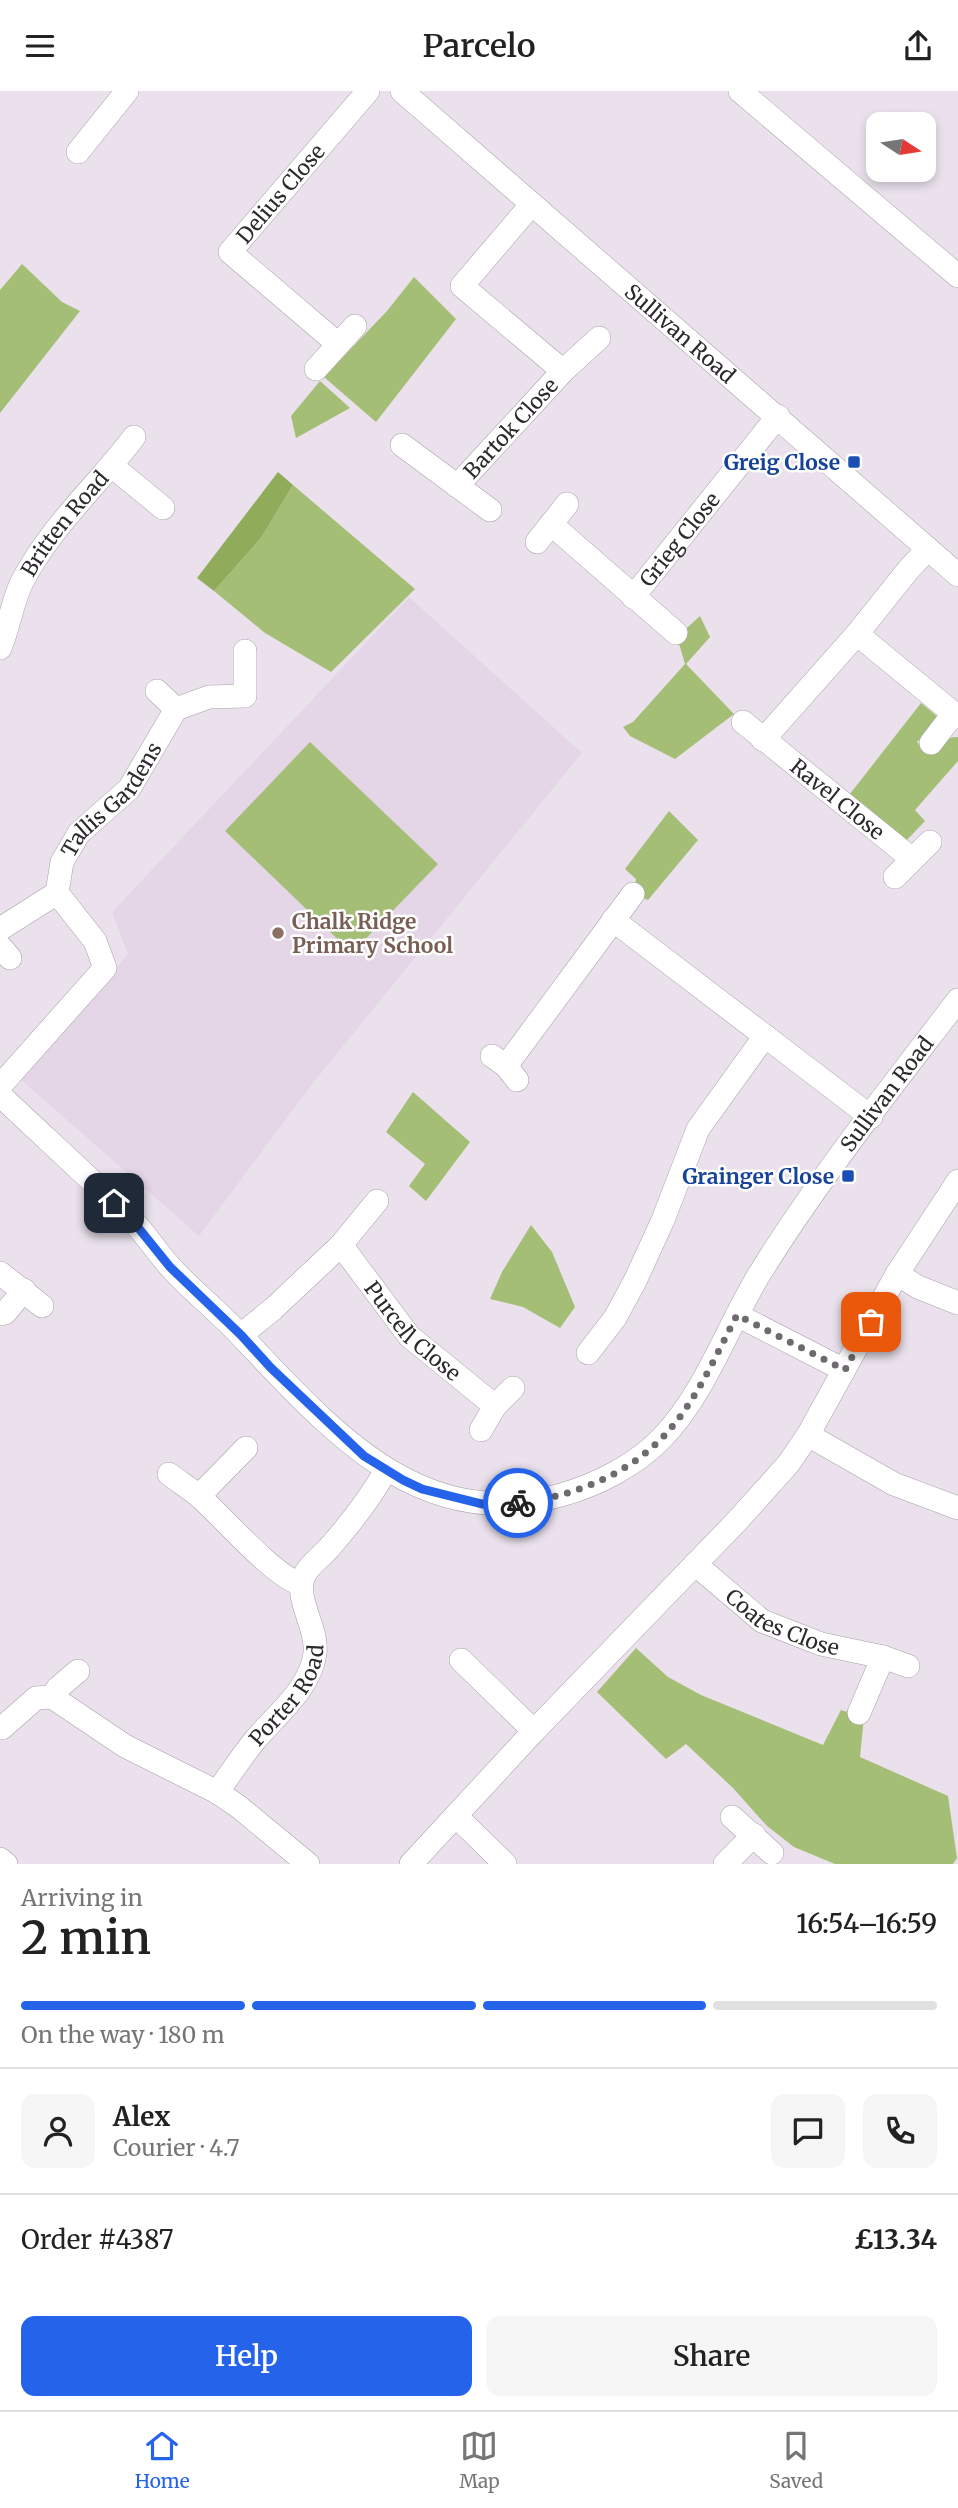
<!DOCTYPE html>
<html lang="en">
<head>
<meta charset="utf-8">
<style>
	:root { --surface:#fff; --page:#f6f6f6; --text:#222; --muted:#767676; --line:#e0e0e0; --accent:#2563eb }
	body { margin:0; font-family:Merriweather,serif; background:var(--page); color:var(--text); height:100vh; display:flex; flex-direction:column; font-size:26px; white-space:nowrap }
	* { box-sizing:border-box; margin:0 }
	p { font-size:23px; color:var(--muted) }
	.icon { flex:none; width:38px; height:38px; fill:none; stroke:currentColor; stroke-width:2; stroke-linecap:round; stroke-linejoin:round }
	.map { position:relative; height:1773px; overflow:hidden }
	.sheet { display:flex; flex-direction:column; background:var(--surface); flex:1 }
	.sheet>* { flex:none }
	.needle { width:46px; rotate:102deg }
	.tools { position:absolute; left:866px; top:21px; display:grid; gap:14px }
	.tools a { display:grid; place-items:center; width:70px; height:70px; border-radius:14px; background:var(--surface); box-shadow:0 4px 10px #0003; font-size:35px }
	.pin { position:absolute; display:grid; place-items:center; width:60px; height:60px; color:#fff; margin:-30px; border-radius:14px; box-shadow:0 4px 10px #0006 }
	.courier { position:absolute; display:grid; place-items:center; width:70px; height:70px; margin:-35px; border:5px solid #2563eb; border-radius:50%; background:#fff; color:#222; box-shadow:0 2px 9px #0007 }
	.headline em { font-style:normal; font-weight:600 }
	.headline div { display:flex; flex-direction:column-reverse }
	.headline { display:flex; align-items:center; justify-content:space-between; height:119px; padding:0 21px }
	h1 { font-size:46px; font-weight:600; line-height:52px }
	.bar { display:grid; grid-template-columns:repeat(4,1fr); gap:10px 7px; align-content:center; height:84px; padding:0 21px }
	.bar i { height:9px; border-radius:5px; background:var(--line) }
	.bar .current { background:var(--accent) }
	.bar p { grid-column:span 4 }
	.line { display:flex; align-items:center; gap:18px; padding:0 21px; border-top:2px solid var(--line) }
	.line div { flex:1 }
	.round { display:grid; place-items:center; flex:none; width:74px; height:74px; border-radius:14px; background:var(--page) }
	.cta { display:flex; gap:14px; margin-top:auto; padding:14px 21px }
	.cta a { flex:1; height:80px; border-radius:14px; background:var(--accent); color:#fff; font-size:28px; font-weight:600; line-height:80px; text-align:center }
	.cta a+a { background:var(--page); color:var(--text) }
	header { display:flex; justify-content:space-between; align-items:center; height:91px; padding:0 21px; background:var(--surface); font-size:32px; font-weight:600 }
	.tabs { display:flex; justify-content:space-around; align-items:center; height:98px; border-top:2px solid var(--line); background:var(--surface); font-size:19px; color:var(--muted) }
	.tabs a { display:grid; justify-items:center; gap:4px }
	.tabs .current { color:var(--accent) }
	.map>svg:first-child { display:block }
	.built { fill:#e5d6e7 }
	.green { fill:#a5be75 }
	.forest { fill:#90ac5a }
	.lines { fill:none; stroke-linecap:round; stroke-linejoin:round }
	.minor-casing { stroke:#a8a0a9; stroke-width:24 }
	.minor { stroke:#fff; stroke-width:23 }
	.done { stroke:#6f6a70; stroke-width:7; stroke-dasharray:0 12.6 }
	.route { stroke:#2563eb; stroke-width:9 }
	.transit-dot { fill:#1a4fb4; stroke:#fff; stroke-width:2.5 }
	.education-dot { fill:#8d6e63; stroke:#fff; stroke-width:2.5 }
	.labels { text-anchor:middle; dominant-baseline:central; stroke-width:5; stroke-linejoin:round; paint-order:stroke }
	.street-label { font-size:21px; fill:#2d2a2e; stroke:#fff }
	.transit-label { font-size:21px; font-weight:bold; fill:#164399; stroke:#fff; text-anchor:end }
	.education-label { font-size:21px; font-weight:bold; fill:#785e54; stroke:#fff; text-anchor:start }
</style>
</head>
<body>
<header><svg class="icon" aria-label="menu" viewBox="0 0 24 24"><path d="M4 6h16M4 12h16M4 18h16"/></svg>Parcelo<svg class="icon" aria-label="share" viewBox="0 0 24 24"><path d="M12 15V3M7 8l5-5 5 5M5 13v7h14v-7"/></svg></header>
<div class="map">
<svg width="958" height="1773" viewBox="0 0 958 1773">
	<rect width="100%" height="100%" fill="#eae1ec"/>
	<path class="built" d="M409 506 582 662 313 992 199 1145 21 989 128 863 112 821Z"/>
	<g class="green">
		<path d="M22 173 62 211 80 220 0 322V199Z"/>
		<path d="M414 186 456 228 376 331 324 286 387 220Z"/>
		<path d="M320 290 350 317 296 347 291 325Z"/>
		<path d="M293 394 415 498 331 581 265 542 214 500 261 447Z"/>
		<path d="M700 525 710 546 686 573 734 623 675 668 630 645 623 636 633 631 685 573 677 546Z"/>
		<path d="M921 612 939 627 917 651 930 663C938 653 945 646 958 646V670L915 719 925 730 906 750 846 708Z"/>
		<path d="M310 651 438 773 352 862 225 740Z"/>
		<path d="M669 720 698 749 648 809 633 803 636 788 625 778Z"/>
		<path d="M413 1001 470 1051 426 1110 409 1095 425 1073 386 1041Z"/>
		<path d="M531 1134 552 1161 575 1216 560 1237 523 1216 490 1208 502 1181Z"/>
		<path d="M636 1557 668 1586 701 1604 823 1654 841 1619 864 1626 860 1666 948 1705 957 1767 953 1773H835L794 1756 767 1735 733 1697 686 1653 666 1668 597 1601Z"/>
	</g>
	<path class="forest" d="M278 381 293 394 261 447 214 500 197 487Z"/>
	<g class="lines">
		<g class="minor-casing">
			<g id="minor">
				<path id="s1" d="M402 0 958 484"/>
				<path d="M740 0 958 185"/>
				<path d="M78 61 127 0"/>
				<path id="s2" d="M338 253 230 161 368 0"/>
				<path d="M316 278 355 235"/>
				<path d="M563 280 599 247"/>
				<path d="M402 354 490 419"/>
				<path d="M112 375 163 417"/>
				<path id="s3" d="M457 395 563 280 462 195 531 114"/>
				<path d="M551 433 676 542"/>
				<path d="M537 451 567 413"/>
				<path id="s4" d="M633 506 778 325"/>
				<path d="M857 543 958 626"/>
				<path id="s5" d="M0 557C9 536 12 511 22 491 50 436 97 395 134 346"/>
				<path d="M157 600 176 618"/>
				<path id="s6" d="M743 631 912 768"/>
				<path d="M763 649 857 543 909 478 928 458"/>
				<path d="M931 652 954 622"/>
				<path d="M895 786 930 751"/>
				<path d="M613 829 871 1026"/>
				<path d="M0 838 57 802"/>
				<path d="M0 855 10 867"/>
				<path d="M492 965 506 975 517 989"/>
				<path d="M506 975 633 803"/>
				<path id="s7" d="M0 995 105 877 95 850 57 802 62 771 79 742 129 698 176 618 209 606 245 605V560"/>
				<path id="s8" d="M0 1004C43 1045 88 1085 130 1127 146 1143 158 1163 174 1180 196 1203 221 1223 243 1247 331 1339 420 1444 561 1404 597 1394 636 1374 662 1347 706 1301 727 1236 760 1182 819 1087 890 998 958 909"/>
				<path d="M341 1154 377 1110"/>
				<path d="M0 1182 42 1215"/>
				<path d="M897 1183 918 1196 958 1212"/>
				<path d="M0 1223 5 1222 24 1199"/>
				<path d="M737 1224 844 1279"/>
				<path id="s9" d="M241 1244 273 1218 341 1154 409 1245 495 1315 481 1339"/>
				<path d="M588 1262 615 1227 635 1190 663 1129 698 1038 765 945"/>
				<path d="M495 1315 513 1297"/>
				<path d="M808 1344 894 1393 958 1417"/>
				<path d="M169 1383C179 1391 191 1398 200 1406 224 1427 274 1486 301 1493"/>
				<path d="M199 1405 246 1357"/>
				<path id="s10" d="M695 1473 762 1530 821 1553 883 1566 908 1575"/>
				<path d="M461 1569 534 1640"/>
				<path d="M78 1580 58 1597 52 1606 125 1655 217 1701 239 1716 308 1773"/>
				<path d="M859 1622 883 1566"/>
				<path d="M2 1637 36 1607 52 1606"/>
				<path id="s11" d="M217 1701C230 1684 241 1666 255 1649 276 1624 311 1597 315 1562 318 1536 294 1508 304 1485 309 1474 321 1466 329 1457 350 1433 370 1408 386 1379"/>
				<path d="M457 1726 505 1773"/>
				<path d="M732 1726 772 1762"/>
				<path d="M0 1768 6 1773"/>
				<path d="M411 1773 534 1640 738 1429 789 1372 808 1344 897 1183 958 1090"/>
				<path d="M725 1773 754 1744"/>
			</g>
		</g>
		<use href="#minor" class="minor"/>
	</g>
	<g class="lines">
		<path class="done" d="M518 1412C570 1406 624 1386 662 1347 695 1313 715 1266 737 1224L845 1279 871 1231"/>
		<path class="route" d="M114 1112 132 1129 170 1176 241 1244 271 1277 364 1365 403 1389 422 1398 482 1413 518 1412"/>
	</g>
	<g class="transit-dot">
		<rect x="847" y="364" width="14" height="14" rx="3.5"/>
		<rect x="841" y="1078" width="14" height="14" rx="3.5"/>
	</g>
	<circle class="education-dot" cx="278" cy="842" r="7"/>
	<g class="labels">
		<g class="street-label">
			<text stroke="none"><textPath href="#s2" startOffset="219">Delius Close</textPath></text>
			<text stroke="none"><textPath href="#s1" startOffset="369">Sullivan Road</textPath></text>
			<text stroke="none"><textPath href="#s3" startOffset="79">Bartok Close</textPath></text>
			<text stroke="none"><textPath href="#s5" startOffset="142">Britten Road</textPath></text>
			<text stroke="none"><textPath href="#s4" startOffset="74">Grieg Close</textPath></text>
			<text stroke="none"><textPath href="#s7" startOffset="360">Tallis Gardens</textPath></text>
			<text stroke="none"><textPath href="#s6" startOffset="122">Ravel Close</textPath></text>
			<text stroke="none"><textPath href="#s8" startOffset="1250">Sullivan Road</textPath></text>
			<text stroke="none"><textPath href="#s9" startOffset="247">Purcell Close</textPath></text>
			<text stroke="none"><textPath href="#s10" startOffset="107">Coates Close</textPath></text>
			<text stroke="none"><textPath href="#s11" startOffset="121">Porter Road</textPath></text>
		</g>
		<g class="transit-label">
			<text x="840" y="371">Greig Close</text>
			<text x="834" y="1085">Grainger Close</text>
		</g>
		<g class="education-label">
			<text x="292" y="830">Chalk Ridge<tspan x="292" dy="24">Primary School</tspan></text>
		</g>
	</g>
</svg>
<div class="tools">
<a><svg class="needle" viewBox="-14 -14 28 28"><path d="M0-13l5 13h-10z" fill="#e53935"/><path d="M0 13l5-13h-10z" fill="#767676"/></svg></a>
</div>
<div class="pin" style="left:871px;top:1231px;background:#ea580c"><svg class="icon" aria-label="bag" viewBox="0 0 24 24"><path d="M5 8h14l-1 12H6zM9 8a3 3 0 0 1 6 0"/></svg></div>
<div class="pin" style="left:114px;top:1112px;background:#1f2937"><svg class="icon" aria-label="home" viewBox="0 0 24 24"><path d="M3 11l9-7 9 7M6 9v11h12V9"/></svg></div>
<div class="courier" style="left:518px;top:1412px"><svg class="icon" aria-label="bike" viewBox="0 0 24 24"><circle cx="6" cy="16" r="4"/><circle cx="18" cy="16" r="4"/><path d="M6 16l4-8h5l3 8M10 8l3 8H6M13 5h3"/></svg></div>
</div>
<section class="sheet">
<div class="headline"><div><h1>2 min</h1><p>Arriving in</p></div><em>16:54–16:59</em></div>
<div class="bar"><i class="current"></i><i class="current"></i><i class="current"></i><i></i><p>On the way · 180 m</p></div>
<div class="line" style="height:126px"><a class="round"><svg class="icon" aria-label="person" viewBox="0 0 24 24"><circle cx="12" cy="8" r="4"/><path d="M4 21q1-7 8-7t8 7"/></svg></a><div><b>Alex</b><p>Courier · 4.7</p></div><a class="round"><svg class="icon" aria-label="chat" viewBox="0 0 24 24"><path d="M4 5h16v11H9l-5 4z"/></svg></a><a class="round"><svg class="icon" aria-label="phone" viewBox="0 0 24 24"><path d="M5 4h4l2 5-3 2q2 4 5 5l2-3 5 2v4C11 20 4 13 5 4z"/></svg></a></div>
<div class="line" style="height:91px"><div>Order #4387</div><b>£13.34</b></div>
<div class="cta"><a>Help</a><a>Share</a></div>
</section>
<nav class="tabs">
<a class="current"><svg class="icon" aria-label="home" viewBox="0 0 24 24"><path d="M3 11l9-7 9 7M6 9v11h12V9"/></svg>Home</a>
<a><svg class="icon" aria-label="map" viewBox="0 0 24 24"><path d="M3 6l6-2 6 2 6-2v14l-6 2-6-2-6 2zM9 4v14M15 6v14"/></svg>Map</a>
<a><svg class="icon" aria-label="saved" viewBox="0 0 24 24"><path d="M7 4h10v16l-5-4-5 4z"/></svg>Saved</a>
</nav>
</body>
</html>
